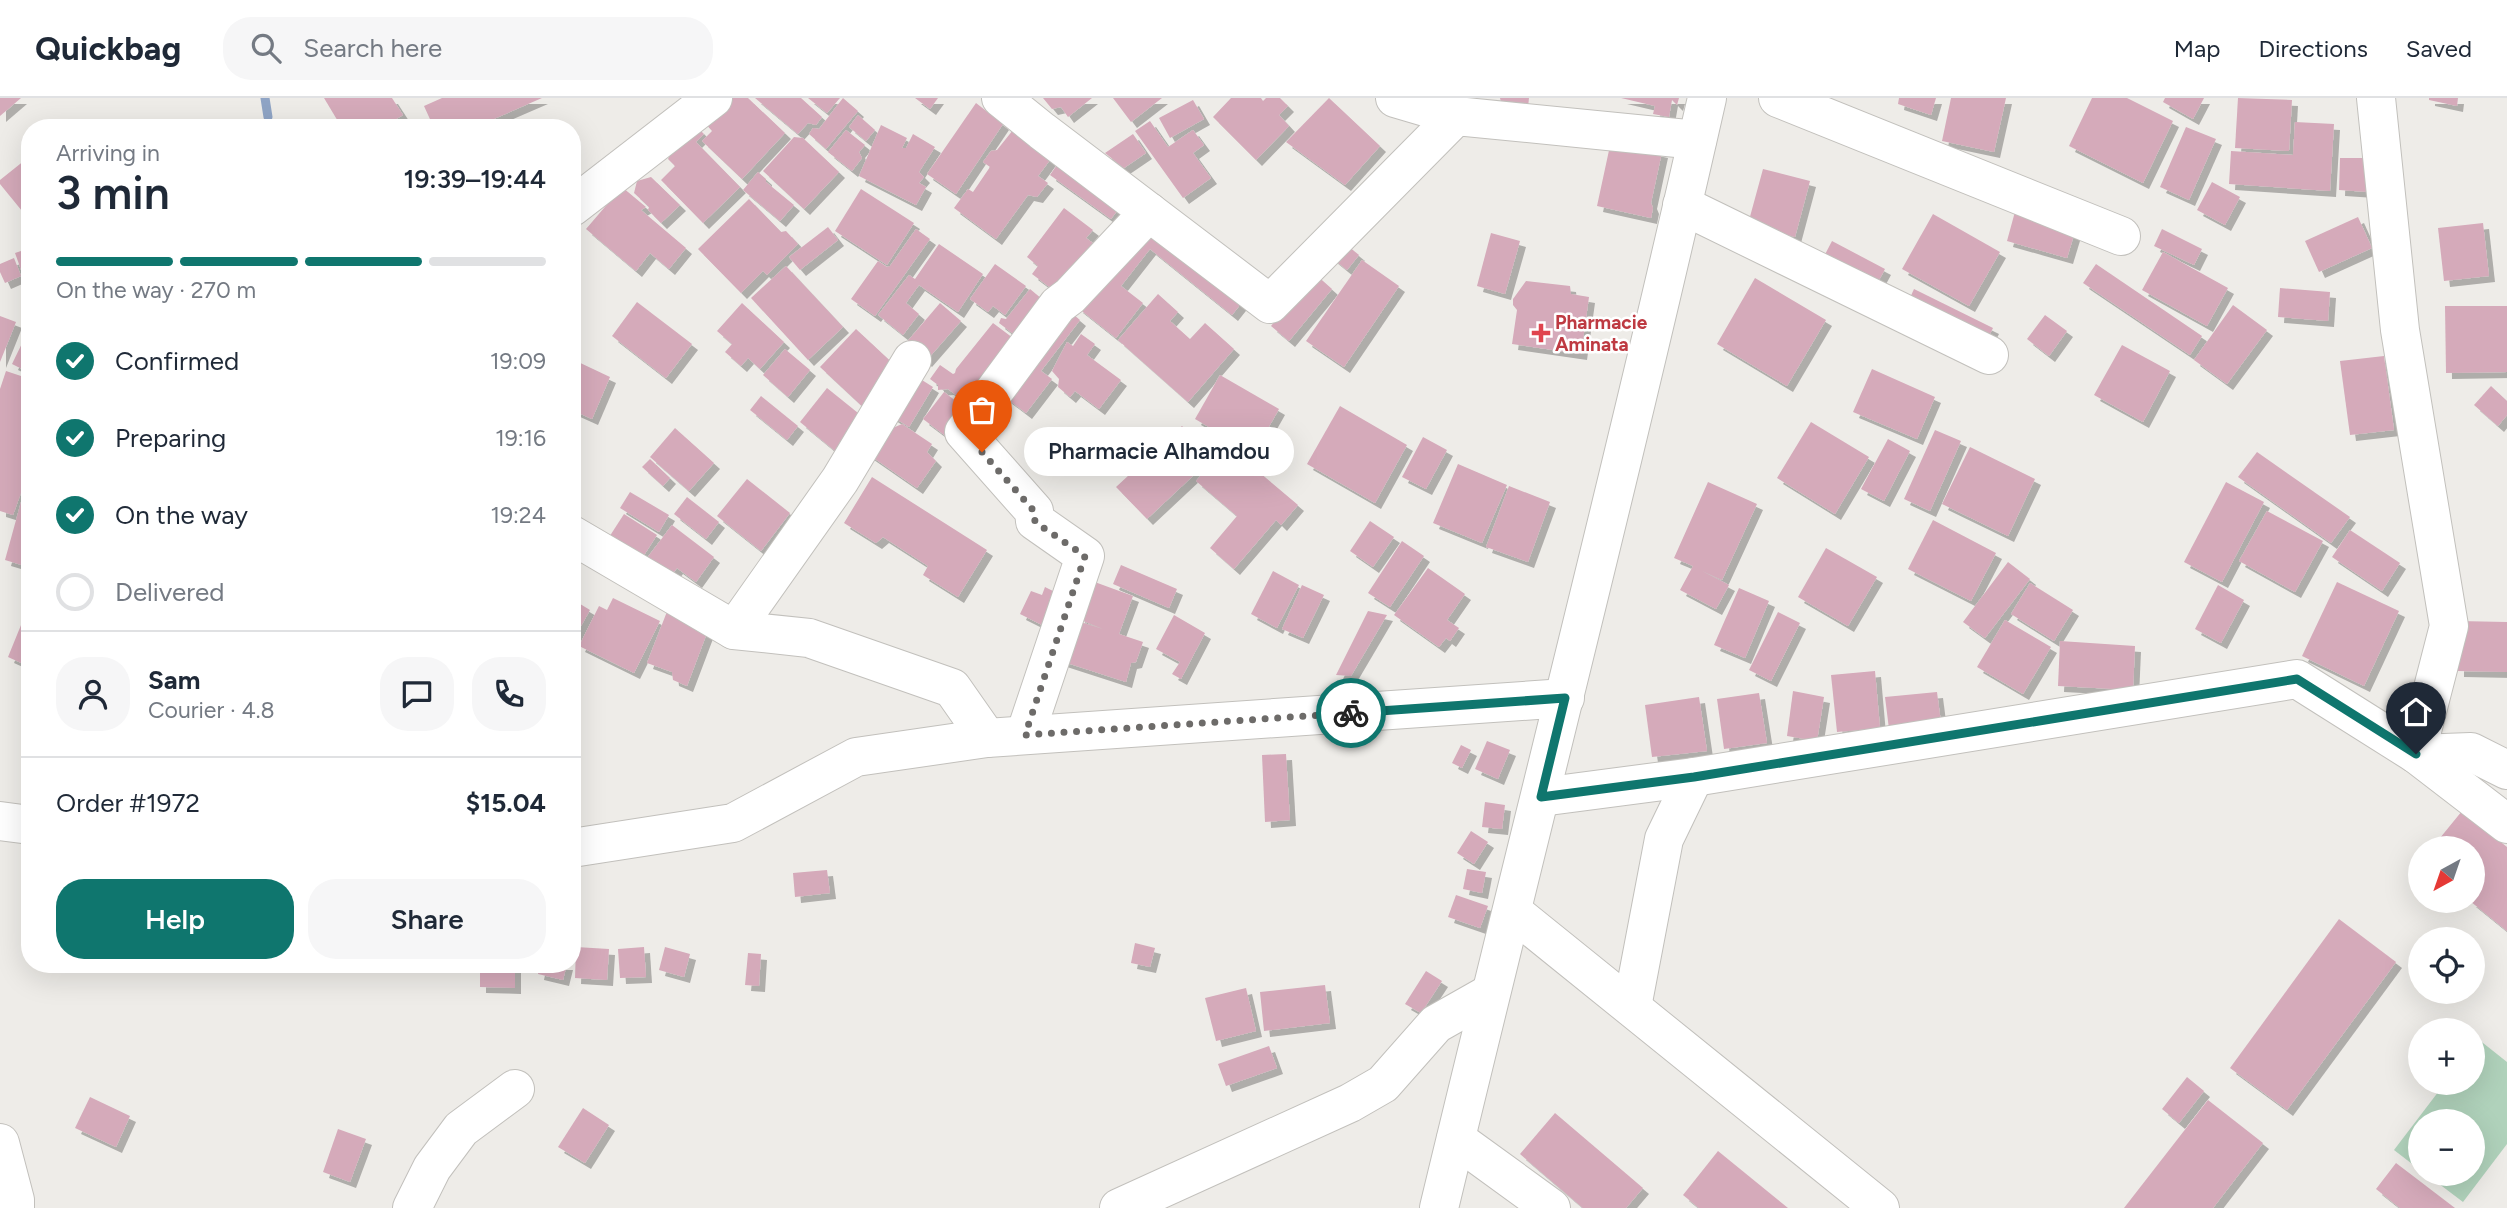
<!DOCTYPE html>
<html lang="en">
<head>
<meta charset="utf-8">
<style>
	:root { --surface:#fff; --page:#f6f6f7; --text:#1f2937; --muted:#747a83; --line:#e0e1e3; --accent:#0f766e }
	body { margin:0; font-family:Figtree,sans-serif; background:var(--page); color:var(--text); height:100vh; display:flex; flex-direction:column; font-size:26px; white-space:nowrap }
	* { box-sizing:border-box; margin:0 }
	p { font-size:23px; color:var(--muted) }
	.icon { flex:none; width:38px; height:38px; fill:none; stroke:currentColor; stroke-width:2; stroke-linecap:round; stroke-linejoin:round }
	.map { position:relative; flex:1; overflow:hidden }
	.side { position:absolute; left:21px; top:21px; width:560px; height:854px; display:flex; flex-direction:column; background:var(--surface); border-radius:28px; box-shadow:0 7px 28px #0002 }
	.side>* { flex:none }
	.needle { width:46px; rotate:220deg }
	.buttons { position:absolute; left:2408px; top:738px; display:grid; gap:14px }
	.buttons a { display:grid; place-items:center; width:77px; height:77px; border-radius:50%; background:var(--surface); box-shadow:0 7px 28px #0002; font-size:35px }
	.pin { position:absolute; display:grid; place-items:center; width:60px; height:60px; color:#fff; margin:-72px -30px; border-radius:50% 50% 50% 0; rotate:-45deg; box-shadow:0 0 7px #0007 }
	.pin .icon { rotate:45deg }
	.courier { position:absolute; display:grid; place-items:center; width:70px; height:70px; margin:-35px; border:5px solid #0f766e; border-radius:50%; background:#fff; color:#222; box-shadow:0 2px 9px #0007 }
	.bubble { position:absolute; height:49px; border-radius:24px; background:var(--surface); box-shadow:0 7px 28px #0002; font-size:23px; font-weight:600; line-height:49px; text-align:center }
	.head em { font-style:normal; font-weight:600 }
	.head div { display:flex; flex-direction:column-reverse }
	.head { display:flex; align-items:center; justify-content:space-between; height:119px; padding:0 35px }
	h1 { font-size:46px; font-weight:600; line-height:52px }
	.bar { display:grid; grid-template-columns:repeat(4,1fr); gap:10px 7px; align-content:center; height:84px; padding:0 35px }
	.bar i { height:9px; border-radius:5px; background:var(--line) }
	.bar .selected { background:var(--accent) }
	.bar p { grid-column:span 4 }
	.line { display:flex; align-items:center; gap:18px; padding:0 35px; border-top:2px solid var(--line) }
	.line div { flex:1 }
	.round { display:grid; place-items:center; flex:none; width:74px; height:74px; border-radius:28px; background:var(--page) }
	ol { padding:0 35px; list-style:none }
	li { display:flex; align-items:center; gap:21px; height:77px }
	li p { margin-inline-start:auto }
	li .icon { padding:7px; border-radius:50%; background:var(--accent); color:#fff; stroke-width:4 }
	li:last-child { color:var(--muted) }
	li i { width:38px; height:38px; border:4px solid var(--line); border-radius:50% }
	.primary-button { display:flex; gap:14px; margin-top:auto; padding:14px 35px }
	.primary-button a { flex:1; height:80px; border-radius:28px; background:var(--accent); color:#fff; font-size:28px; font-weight:600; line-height:80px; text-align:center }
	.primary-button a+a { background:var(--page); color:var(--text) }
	header { display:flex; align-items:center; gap:42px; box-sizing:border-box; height:98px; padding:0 35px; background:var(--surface); border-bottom:2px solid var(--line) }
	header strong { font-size:33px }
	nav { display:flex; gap:38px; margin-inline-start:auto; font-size:24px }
	.search { width:490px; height:63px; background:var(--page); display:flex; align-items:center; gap:18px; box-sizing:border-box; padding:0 24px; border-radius:28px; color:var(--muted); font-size:26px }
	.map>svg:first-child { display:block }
	.green { fill:#b0d2bb }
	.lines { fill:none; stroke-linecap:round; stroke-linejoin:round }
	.stream { stroke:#8fa4c5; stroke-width:9 }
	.building { fill:#d5aaba; filter:url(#shadow) }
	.minor-casing { stroke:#c2c0bc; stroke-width:40 }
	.minor { stroke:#fff; stroke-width:38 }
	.done { stroke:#6d6b69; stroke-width:7; stroke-dasharray:0 12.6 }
	.route { stroke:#0f766e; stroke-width:9 }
	.health-dot { fill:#e0444e; stroke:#fff; stroke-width:2.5 }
	.labels { text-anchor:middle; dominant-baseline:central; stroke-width:5; stroke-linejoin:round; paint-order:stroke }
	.health-label { font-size:19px; font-weight:bold; fill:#be3a42; stroke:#fff; text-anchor:start }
</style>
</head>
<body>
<header>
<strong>Quickbag</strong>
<div class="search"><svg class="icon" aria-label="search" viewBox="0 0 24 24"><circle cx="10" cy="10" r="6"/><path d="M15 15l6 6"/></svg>Search here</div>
<nav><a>Map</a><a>Directions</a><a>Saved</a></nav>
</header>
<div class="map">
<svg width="2507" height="1110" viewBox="0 0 2507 1110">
	<defs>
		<filter id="shadow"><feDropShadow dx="6" dy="6" stdDeviation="0" flood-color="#0004"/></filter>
	</defs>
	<rect width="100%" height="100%" fill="#eeece8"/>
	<path class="green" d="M2478 941 2507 964V1046L2463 1104 2426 1076H2473V1024H2420V1072L2394 1052 2445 985H2473V948Z"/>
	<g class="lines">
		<path class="stream" d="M265 0 268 19"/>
	</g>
	<g class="building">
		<path d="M0 0H21L0 18Z"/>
		<path d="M324 0H392L403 17 381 30H342Z"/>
		<path d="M442 0H542L473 30H434L424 8Z"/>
		<path d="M725 0H748L785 35 742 81 702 43 712 33 703 23Z"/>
		<path d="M755 0H801L822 19 816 27 808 25 798 36Z"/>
		<path d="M808 0H840L827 15Z"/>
		<path d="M843 0 858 13 826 51 809 36 813 30 819 31Z"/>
		<path d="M915 0H938L930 11Z"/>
		<path d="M1043 0H1092L1068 19 1061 9 1052 11Z"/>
		<path d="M1113 0H1162L1131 24Z"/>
		<path d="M1231 0H1261L1263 3 1266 0H1280L1288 8 1279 17 1289 28 1256 62 1213 19Z"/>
		<path d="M1329 0 1380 48 1345 87 1286 44Z"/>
		<path d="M1500 0H1529L1528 9 1501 4Z"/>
		<path d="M1621 0H1679L1677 7 1672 2 1669 19 1653 16 1655 8Z"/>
		<path d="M1899 0H1936L1931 17 1898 6Z"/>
		<path d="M1951 0H2006L1994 54 1942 43Z"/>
		<path d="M2092 0H2127L2173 23 2143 85 2069 48Z"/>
		<path d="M2165 0H2204L2193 21 2163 4Z"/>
		<path d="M2238 0 2292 2 2289 53 2235 50Z"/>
		<path d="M2429 0H2458L2457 8 2429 2Z"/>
		<path d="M1193 2 1204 21 1170 40 1159 20Z"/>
		<path d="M976 5 1003 26 956 96 927 76Z"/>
		<path d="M858 17 875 32 866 43 849 29Z"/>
		<path d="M1150 23 1168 49 1193 32 1204 47 1193 55 1211 80 1183 100 1135 33Z"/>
		<path d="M2295 24 2334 26 2330 93 2229 86 2231 53 2293 57Z"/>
		<path d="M881 27 907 40 902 50H906L913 36 935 49 919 74 924 79 919 85 926 89 916 107 859 78Z"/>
		<path d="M2186 29 2216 41 2189 102 2160 89Z"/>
		<path d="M698 30 704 36 696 44 740 89 703 125 661 82 675 68 668 61 679 38Z"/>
		<path d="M846 32 865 47 859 54 862 60 852 73 828 54Z"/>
		<path d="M1013 32 1050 62 1038 78 1048 85 1037 99 1028 97 996 141 954 110 968 91 973 94 990 69 983 64 991 53 997 52Z"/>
		<path d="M1133 36 1146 55 1124 70 1105 55Z"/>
		<path d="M794 39 803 40 839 74 804 111 763 73Z"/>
		<path d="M1611 43 1662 54 1651 105 1653 110 1651 120 1597 108Z"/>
		<path d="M30 58V107L22 113 0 86V82Z"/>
		<path d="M1063 58 1125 102 1111 121 1050 77Z"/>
		<path d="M2340 60H2370L2369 94 2339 92Z"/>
		<path d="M1763 71 1810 83 1795 139 1748 126Z"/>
		<path d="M758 74 766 81V84L794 107 780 123 743 92Z"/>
		<path d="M651 79 680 107 661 125 648 112 649 109 634 95 637 83Z"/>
		<path d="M2212 84 2240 99 2225 127 2197 112Z"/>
		<path d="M622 89 646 109 641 112 686 150 669 171 650 155 636 173 586 131Z"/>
		<path d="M861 91 914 125 887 167 835 133Z"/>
		<path d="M749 101 781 134 786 133 798 146 767 177 763 173 741 195 698 151Z"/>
		<path d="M1064 110 1093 132 1086 140 1101 151 1064 200 1032 176 1038 168 1027 159Z"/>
		<path d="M2016 110 2077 127 2067 160 2007 143Z"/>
		<path d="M1933 116 2000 154 1969 208 1902 171Z"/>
		<path d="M1148 119 1247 198 1232 217 1150 151 1121 188 1143 205 1116 240 1077 209Z"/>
		<path d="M2358 119 2372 150 2319 174 2305 143Z"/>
		<path d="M2483 125 2489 178 2444 183 2438 130Z"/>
		<path d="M828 129 838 142 800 172 789 159Z"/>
		<path d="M916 131 930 141 875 218 851 201 878 163 887 169 890 168Z"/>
		<path d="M2162 131 2202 151 2194 167 2154 148Z"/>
		<path d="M1491 135 1520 143 1505 196 1477 188Z"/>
		<path d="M1832 143 1885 171 1872 195 1819 168Z"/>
		<path d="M1343 144 1359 157 1347 172 1331 159Z"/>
		<path d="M939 146 983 176 958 214 919 187 906 205 919 216 903 237 878 217 909 177 915 181Z"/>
		<path d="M30 150V194H29L15 155Z"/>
		<path d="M2163 154 2228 190 2207 228 2142 192Z"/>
		<path d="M14 160 21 178 5 185 0 174V166Z"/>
		<path d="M1362 162 1399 188 1344 269 1306 243Z"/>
		<path d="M995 166 1026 188 1005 217 993 208 988 214 970 201Z"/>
		<path d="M2096 166 2202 238 2190 257 2083 185Z"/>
		<path d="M786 168 843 229 808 262 751 200Z"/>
		<path d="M1314 175 1332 191 1289 243 1271 228Z"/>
		<path d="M1755 180 1826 222 1787 288 1717 246Z"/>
		<path d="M1526 183 1570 188 1571 196 1589 199 1581 256 1512 246 1517 212 1513 207V201Z"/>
		<path d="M2280 190 2330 194 2328 223 2278 219Z"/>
		<path d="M1030 191 1042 201 1025 245 999 225 1001 220 1006 221Z"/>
		<path d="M1914 191 1993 230 1983 249 1905 211Z"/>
		<path d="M1158 196 1178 214 1170 223 1190 241 1205 225 1234 251 1188 304 1118 242Z"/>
		<path d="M637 204 692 246 666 280 612 238Z"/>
		<path d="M742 205 784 244 760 271 748 260 741 268 725 254 732 246 717 233Z"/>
		<path d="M940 205 961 223 926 263 906 245Z"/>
		<path d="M1062 207 1080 222 1041 273 1052 281 1026 315 997 293Z"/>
		<path d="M2233 207 2267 232 2227 286 2194 262Z"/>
		<path d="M2445 208H2507V274L2446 275Z"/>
		<path d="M2045 217 2067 233 2049 258 2027 241Z"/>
		<path d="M0 218 16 224 0 264Z"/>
		<path d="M993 225 1025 249 977 313 948 291 938 292V287L930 281 940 267 953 276 955 275 956 271Z"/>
		<path d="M30 229V275L12 266Z"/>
		<path d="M856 231 900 272 864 310 820 269Z"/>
		<path d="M1081 236 1095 246 1087 257 1121 282 1099 311 1075 293 1070 299 1058 289 1059 281 1052 273 1067 244 1073 248Z"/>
		<path d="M2122 247 2170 273 2143 324 2094 297Z"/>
		<path d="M785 251 810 272 788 299 763 277Z"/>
		<path d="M2384 258 2394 332 2350 337 2340 263Z"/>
		<path d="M574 262 610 279 592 321 572 312Z"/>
		<path d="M1872 271 1935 299 1917 341 1853 314Z"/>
		<path d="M6 273 30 281V370L13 417 0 413V291Z"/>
		<path d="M914 277 933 289 909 329 890 317Z"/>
		<path d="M1220 277 1279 311 1254 355 1195 321Z"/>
		<path d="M2491 288 2507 303V317L2498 328 2474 307Z"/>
		<path d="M827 290 868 323 840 357 800 324Z"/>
		<path d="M944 294 972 315 951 342 923 321Z"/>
		<path d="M761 298 798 328 787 342 750 312Z"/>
		<path d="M1340 308 1407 347 1375 405 1307 366Z"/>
		<path d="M893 323 895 329 902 326 932 346 927 354 936 363 917 390 868 356Z"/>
		<path d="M1811 324 1869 359 1835 416 1777 380Z"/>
		<path d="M1182 328 1212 360 1147 421 1116 389Z"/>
		<path d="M675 330 714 365 689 393 650 359Z"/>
		<path d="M1935 332 1961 343 1930 413 1904 401Z"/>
		<path d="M1423 339 1447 352 1426 391 1402 379Z"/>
		<path d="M1888 341 1910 353 1884 403 1861 391Z"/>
		<path d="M1227 347 1298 407 1281 427 1276 422 1234 471 1210 450 1237 418 1196 383Z"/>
		<path d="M1970 349 2035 381 2008 438 1942 406Z"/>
		<path d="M2257 354 2350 419 2331 445 2238 379Z"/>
		<path d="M650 361 670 380 663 388 642 369Z"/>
		<path d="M1458 366 1507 387 1482 445 1433 425Z"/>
		<path d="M872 379 987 452 958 499 923 477 928 468 883 439 876 445 844 425Z"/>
		<path d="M747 381 790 415 761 453 717 418Z"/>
		<path d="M1708 384 1757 406 1722 482 1702 473 1729 487 1716 511 1680 492 1693 468 1674 460Z"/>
		<path d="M2226 384 2264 404 2222 484 2184 464Z"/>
		<path d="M1509 388 1550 404 1528 464 1486 449Z"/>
		<path d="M630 394 669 417 659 434 620 410Z"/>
		<path d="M687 399 719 424 706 441 674 416Z"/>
		<path d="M21 404 30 407V449L25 468 5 462Z"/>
		<path d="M2267 413 2323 443 2295 494 2239 463Z"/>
		<path d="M624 416 657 437 637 468 604 447Z"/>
		<path d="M1933 422 1996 455 1971 503 1908 471Z"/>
		<path d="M1370 423 1394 439 1373 469 1350 453Z"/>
		<path d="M672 427 714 459 696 484 677 470 665 486 641 468Z"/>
		<path d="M2350 432 2400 465 2382 493 2332 459Z"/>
		<path d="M1402 443 1424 458 1390 509 1368 495Z"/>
		<path d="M1826 450 1877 479 1848 528 1798 499Z"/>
		<path d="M2008 464 2030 481 1985 540 1963 524Z"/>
		<path d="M1121 467 1177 491 1169 510 1113 486Z"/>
		<path d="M1428 470 1465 496 1447 522 1459 530 1450 543 1446 540 1439 549 1394 517Z"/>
		<path d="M1273 473 1299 487 1277 530 1251 516Z"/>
		<path d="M1092 483 1133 498 1119 536 1143 544 1136 564 1131 565 1126 584 1061 563 1074 522 1103 531 1078 521Z"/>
		<path d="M2337 484 2399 513 2364 588 2302 558Z"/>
		<path d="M2030 485 2073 512 2054 543 2011 516Z"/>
		<path d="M1302 487 1324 497 1303 540 1282 531Z"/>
		<path d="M2218 487 2244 502 2221 545 2195 531Z"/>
		<path d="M1045 489 1059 496 1044 528 1020 516 1031 493 1042 497Z"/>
		<path d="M1739 490 1769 503 1745 560 1714 547Z"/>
		<path d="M613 500 660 523 634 575 579 548 599 508 607 512Z"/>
		<path d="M572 501 590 512 572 544Z"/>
		<path d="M30 505V569L8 559Z"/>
		<path d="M668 511 710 527 687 588 673 582 672 574 647 565Z"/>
		<path d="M1368 513 1387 517 1351 578 1336 577Z"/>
		<path d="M1778 514 1800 525 1771 583 1749 572Z"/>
		<path d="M1174 517 1205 535 1181 581 1172 576 1180 564 1156 551Z"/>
		<path d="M2005 522 2051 549 2023 596 1977 569Z"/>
		<path d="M2458 523 2507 524V574L2458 573Z"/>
		<path d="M2060 543 2135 548 2133 592 2058 588Z"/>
		<path d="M1875 573 1880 630 1837 634 1831 577Z"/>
		<path d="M1793 593 1824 599 1817 643 1787 638Z"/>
		<path d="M1937 594 1941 625 1889 631 1885 599Z"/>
		<path d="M1759 595 1767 645 1724 651 1717 601Z"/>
		<path d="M1699 599 1707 653 1652 659 1645 607Z"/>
		<path d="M1487 643 1510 652 1498 681 1475 671Z"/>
		<path d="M1461 647 1471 652 1462 670 1452 665Z"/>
		<path d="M1286 656 1290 722 1265 724 1262 657Z"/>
		<path d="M1485 704 1505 707 1502 731 1482 729Z"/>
		<path d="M2462 713 2507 749V833L2470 803H2473V751H2431Z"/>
		<path d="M1471 733 1488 744 1474 766 1457 755Z"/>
		<path d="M1467 771 1486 774 1482 795 1463 791Z"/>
		<path d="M827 772 830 795 795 799 793 775Z"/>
		<path d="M1456 797 1488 808 1480 830 1448 819Z"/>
		<path d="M2339 821 2396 864 2287 1012 2230 970Z"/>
		<path d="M1135 845 1155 850 1150 869 1131 865Z"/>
		<path d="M576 849 609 851 607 882 575 880Z"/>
		<path d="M644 849 646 879 620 880 618 851Z"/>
		<path d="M665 849 690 856 684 879 659 872Z"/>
		<path d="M748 855 761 856 759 888 745 887Z"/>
		<path d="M480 866H515V890L480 889Z"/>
		<path d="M540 866H567L563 882 538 876Z"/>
		<path d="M1426 873 1442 883 1421 915 1405 906Z"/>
		<path d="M1325 887 1330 925 1264 933 1260 894Z"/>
		<path d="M1246 890 1256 933 1216 943 1205 900Z"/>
		<path d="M1269 948 1277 970 1226 988 1218 966Z"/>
		<path d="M2187 979 2204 993 2179 1025 2162 1011Z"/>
		<path d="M90 999 130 1018 116 1049 75 1030Z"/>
		<path d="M2208 1002 2263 1045 2213 1110H2124Z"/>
		<path d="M583 1010 609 1027 585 1065 558 1049Z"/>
		<path d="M1555 1015 1643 1090 1626 1110H1583L1520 1056Z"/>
		<path d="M338 1031 366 1041 350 1084 323 1074Z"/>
		<path d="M1718 1053 1788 1110H1699L1683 1097Z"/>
		<path d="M2396 1065 2455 1110H2400L2376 1091Z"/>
	</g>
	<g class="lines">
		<g class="minor-casing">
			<g id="minor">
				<path d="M1001 0 1042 33 1270 206 1456 18 1697 42"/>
				<path d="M1395 0 1456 18"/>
				<path d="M1778 0 2121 138"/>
				<path d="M2376 0 2400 232 2449 528 2416 656 2471 654 2507 672"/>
				<path d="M1682 107 1989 257"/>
				<path d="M572 109 713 0"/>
				<path d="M572 437 734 532 809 540 952 590 987 640"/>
				<path d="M734 532 840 382 912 262"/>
				<path d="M1025 637 1085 458 1035 423 1034 413 964 334 1058 207 1070 198 1149 114"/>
				<path d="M1541 699 1694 679 2297 581 2416 656 2507 726"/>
				<path d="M0 723 30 727"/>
				<path d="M572 750 733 725 856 659 987 640 1565 600"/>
				<path d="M1512 813 1880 1110"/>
				<path d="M1632 909 1664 741 1694 679"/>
				<path d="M1456 1041 1551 1110"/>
				<path d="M0 1045 15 1102V1110"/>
				<path d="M412 1110 432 1070 461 1031 515 991"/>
				<path d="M1119 1110 1350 1005 1383 986 1436 926 1489 896"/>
				<path d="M1439 1110C1528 740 1623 371 1707 0"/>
			</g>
		</g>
		<use href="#minor" class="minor"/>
	</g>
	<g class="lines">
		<path class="done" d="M982 354 1034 413 1035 424 1085 458 1025 637 1351 615"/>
		<path class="route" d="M1351 615 1565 600 1541 699 1694 679 2297 581 2416 656"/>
	</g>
	<path class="health-dot" d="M1537.5 224.5h7v7h7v7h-7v7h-7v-7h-7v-7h7z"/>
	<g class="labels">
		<g class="health-label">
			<text x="1555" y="224">Pharmacie<tspan x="1555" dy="22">Aminata</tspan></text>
		</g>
	</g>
</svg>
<div class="buttons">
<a><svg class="needle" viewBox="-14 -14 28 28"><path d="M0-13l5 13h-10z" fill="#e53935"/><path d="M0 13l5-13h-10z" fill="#747a83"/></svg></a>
<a><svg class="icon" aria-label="locate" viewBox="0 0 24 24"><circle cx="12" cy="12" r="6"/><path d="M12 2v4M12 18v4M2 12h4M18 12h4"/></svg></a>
<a>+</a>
<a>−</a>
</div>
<div class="pin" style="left:982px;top:354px;background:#ea580c"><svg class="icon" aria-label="bag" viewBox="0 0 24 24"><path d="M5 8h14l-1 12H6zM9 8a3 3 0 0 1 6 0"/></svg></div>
<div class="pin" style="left:2416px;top:656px;background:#1f2937"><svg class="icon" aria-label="home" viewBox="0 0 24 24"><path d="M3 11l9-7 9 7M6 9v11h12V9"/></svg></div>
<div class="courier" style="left:1351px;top:615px"><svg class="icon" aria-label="bike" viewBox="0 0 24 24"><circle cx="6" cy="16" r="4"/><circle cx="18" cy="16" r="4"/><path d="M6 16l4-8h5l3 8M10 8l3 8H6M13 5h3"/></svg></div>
<div class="bubble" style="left:1024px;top:329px;width:270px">Pharmacie Alhamdou</div>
<section class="side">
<div class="head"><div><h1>3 min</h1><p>Arriving in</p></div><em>19:39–19:44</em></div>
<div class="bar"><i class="selected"></i><i class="selected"></i><i class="selected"></i><i></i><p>On the way · 270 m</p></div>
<ol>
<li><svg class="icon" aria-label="check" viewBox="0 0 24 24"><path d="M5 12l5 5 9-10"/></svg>Confirmed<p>19:09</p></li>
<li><svg class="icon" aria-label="check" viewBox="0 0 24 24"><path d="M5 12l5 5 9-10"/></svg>Preparing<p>19:16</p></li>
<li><svg class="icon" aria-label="check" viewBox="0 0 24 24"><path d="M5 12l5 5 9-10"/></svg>On the way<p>19:24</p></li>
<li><i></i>Delivered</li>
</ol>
<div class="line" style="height:126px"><a class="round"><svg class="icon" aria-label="person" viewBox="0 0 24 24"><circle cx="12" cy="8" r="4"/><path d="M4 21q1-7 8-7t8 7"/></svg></a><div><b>Sam</b><p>Courier · 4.8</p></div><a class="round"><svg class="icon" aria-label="chat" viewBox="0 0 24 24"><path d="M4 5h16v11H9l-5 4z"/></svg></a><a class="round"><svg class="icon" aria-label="phone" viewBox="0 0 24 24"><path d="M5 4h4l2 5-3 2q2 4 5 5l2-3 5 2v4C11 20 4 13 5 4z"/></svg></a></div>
<div class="line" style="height:91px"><div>Order #1972</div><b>$15.04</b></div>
<div class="primary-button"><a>Help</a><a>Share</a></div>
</section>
</div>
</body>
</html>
